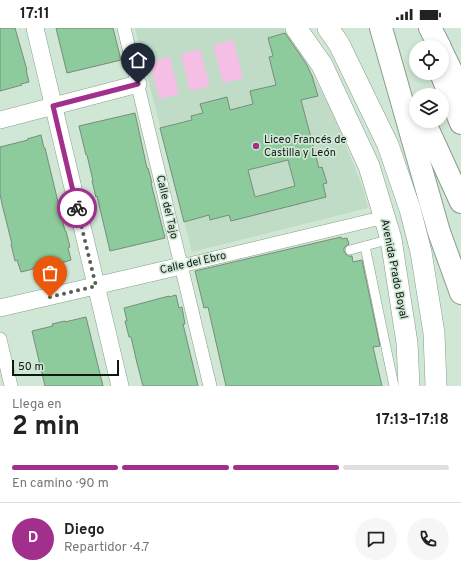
<!DOCTYPE html>
<html lang="es">
<head>
<meta charset="utf-8">
<style>
	:root { --surface:#fff; --page:#f6f6f6; --text:#222; --muted:#767676; --line:#e0e0e0; --accent:#a12f8b }
	body { margin:0; font-family:Overpass,sans-serif; background:var(--page); color:var(--text); height:100vh; display:flex; flex-direction:column; font-size:15px; white-space:nowrap }
	* { box-sizing:border-box; margin:0 }
	p { font-size:13px; color:var(--muted) }
	.icon { flex:none; width:22px; height:22px; fill:none; stroke:currentColor; stroke-width:2; stroke-linecap:round; stroke-linejoin:round }
	.map { position:relative; height:358px; overflow:hidden }
	.drawer { display:flex; flex-direction:column; background:var(--surface); flex:1 }
	.drawer>* { flex:none }
	.fabs { position:absolute; left:409px; top:12px; display:grid; gap:8px }
	.fabs a { display:grid; place-items:center; width:40px; height:40px; border-radius:50%; background:var(--surface); box-shadow:0 2px 6px #0003; font-size:20px }
	.scale { position:absolute; left:12px; bottom:10px; width:107px; box-sizing:border-box; padding-left:4px; border:2px solid #101812; border-top:0; font-size:11px; line-height:14px; white-space:nowrap; color:#101812; -webkit-text-stroke:3px #d1e7d6; paint-order:stroke }
	.pin { position:absolute; display:grid; place-items:center; width:34px; height:34px; color:#fff; margin:-41px -17px; border-radius:50% 50% 50% 0; rotate:-45deg; box-shadow:0 0 4px #0007 }
	.pin .icon { rotate:45deg }
	.courier { position:absolute; display:grid; place-items:center; width:40px; height:40px; margin:-20px; border:3px solid #a12f8b; border-radius:50%; background:#fff; color:#222; box-shadow:0 1px 5px #0007 }
	.headline em { font-style:normal; font-weight:700 }
	.headline div { display:flex; flex-direction:column-reverse }
	.headline { display:flex; align-items:center; justify-content:space-between; height:68px; padding:0 12px }
	h1 { font-size:26px; font-weight:700; line-height:30px }
	.bar { display:grid; grid-template-columns:repeat(4,1fr); gap:6px 4px; align-content:center; height:48px; padding:0 12px }
	.bar i { height:5px; border-radius:3px; background:var(--line) }
	.bar .active { background:var(--accent) }
	.bar p { grid-column:span 4 }
	.line { display:flex; align-items:center; gap:10px; padding:0 12px; border-top:1px solid var(--line) }
	.line div { flex:1 }
	.round { display:grid; place-items:center; flex:none; width:42px; height:42px; border-radius:21px; background:var(--page) }
	.status { display:flex; justify-content:space-between; align-items:center; height:28px; padding:0 20px; background:var(--surface); direction:ltr }
	.status svg { height:11px; fill:currentColor }
	.map>svg:first-child { display:block }
	.built { fill:#c0dcc6 }
	.green { fill:#f4bee5 }
	.building { fill:#8dcb9c; stroke:#788c7c; fill-rule:evenodd }
	.lines { fill:none; stroke-linecap:round; stroke-linejoin:round }
	.service-casing { stroke:#889d8d; stroke-width:10 }
	.pedestrian-casing { stroke:#889d8d; stroke-width:14 }
	.minor-casing { stroke:#889d8d; stroke-width:18 }
	.tertiary-casing { stroke:#889d8d; stroke-width:22 }
	.motorway-casing { stroke:#889d8d; stroke-width:24 }
	.service { stroke:#fff; stroke-width:9 }
	.pedestrian { stroke:#fff; stroke-width:13 }
	.minor { stroke:#fff; stroke-width:17 }
	.tertiary { stroke:#fff; stroke-width:21 }
	.motorway { stroke:#fff; stroke-width:22 }
	.done { stroke:#546057; stroke-width:4; stroke-dasharray:0 7.2 }
	.route { stroke:#a12f8b; stroke-width:5 }
	.poi-dot { fill:#a12f8b; stroke:#d1e7d6; stroke-width:1.5 }
	.labels { text-anchor:middle; dominant-baseline:central; stroke-width:3.5; stroke-linejoin:round; paint-order:stroke }
	.poi-label { font-size:11px; fill:#101812; stroke:#d1e7d6; text-anchor:start }
	.street-label { font-size:11px; fill:#101812; stroke:#d1e7d6 }
</style>
</head>
<body>
<div class="status"><b>17:11</b><svg viewBox="0 0 49 12"><path d="M0 12V9h3v3zM5 12V6h3v6zM10 12V3h3v9zM15 12V0h3v12zM26 1h20v11H26zM47 4h2v5h-2z"/></svg></div>
<div class="map">
<svg width="461" height="358" viewBox="0 0 461 358">
	<rect width="100%" height="100%" fill="#d1e7d6"/>
	<path class="built" d="M135 0H284L303 28 331 82 341 105 363 160 368 180 192 224Z"/>
	<g class="green">
		<path d="M233 12 243 50 223 55 213 17Z"/>
		<path d="M200 21 210 58 190 63 181 26Z"/>
		<path d="M170 29 179 66 159 71 150 34Z"/>
	</g>
	<g class="building">
		<path d="M0 0H15L27 42H26L29 54 21 56 22 57 0 63Z"/>
		<path d="M56 0H113L121 32 67 45Z"/>
		<path d="M285 5 307 37 312 48 318 68 301 72 319 140 322 139 327 155 323 156 326 169 231 193 229 187 210 192 209 187 184 194 160 100 192 92 191 88 203 85 200 76 227 69 230 82 253 76 250 63 276 57 269 29 273 28 268 10ZM288 132 295 158 255 169 248 142Z"/>
		<path d="M135 85 147 140H148L152 155H151L165 210 110 223 97 168 96 169 92 153H93L87 127H86L79 98Z"/>
		<path d="M41 107 44 120H45L65 203H66L70 219 68 220 71 232 58 236 57 234 33 240V241L21 244 17 232 15 233 11 216H12L2 176 0 166V119L28 112 27 111Z"/>
		<path d="M341 209 342 211 347 210 349 216 346 218 344 220V223L346 226 348 228H352L353 234 362 232 380 318 373 319 382 358H226L208 279 204 280 195 243Z"/>
		<path d="M176 267 179 280 182 279 185 296H183L198 358H143L137 335 131 309H129L125 293H127L124 280 169 268V269Z"/>
		<path d="M86 289 103 358H45L32 303 53 298 52 296 65 293V294Z"/>
	</g>
	<g class="lines">
		<g class="service-casing">
			<g id="service">
				<path d="M365 218 394 358"/>
				<path d="M350 222 391 211"/>
			</g>
		</g>
		<g class="pedestrian-casing">
			<g id="pedestrian">
				<path d="M124 0 210 358"/>
				<path d="M181 238 385 189"/>
				<path d="M0 311 11 358"/>
			</g>
		</g>
		<g class="minor-casing">
			<g id="minor">
				<path d="M35 0 120 358"/>
				<path d="M0 92 138 56"/>
				<path d="M0 280 181 238"/>
			</g>
		</g>
		<g class="tertiary-casing">
			<g id="tertiary">
				<path d="M296 0 322 37 369 138 391 211 407 315 409 358"/>
				<path d="M328 0 339 16 388 117 410 181 421 224 434 305 436 358"/>
			</g>
		</g>
		<g class="motorway-casing">
			<g id="motorway">
				<path d="M381 0 439 204 461 265"/>
				<path d="M430 0 440 19"/>
				<path d="M442 24 458 57"/>
				<path d="M441 45 461 95"/>
				<path d="M424 93 461 174"/>
			</g>
		</g>
		<use href="#service" class="service"/>
		<use href="#pedestrian" class="pedestrian"/>
		<use href="#minor" class="minor"/>
		<use href="#tertiary" class="tertiary"/>
		<use href="#motorway" class="motorway"/>
	</g>
	<g class="lines">
		<path class="done" d="M50 269 96 258 77 180"/>
		<path class="route" d="M77 180 53 78 138 56"/>
	</g>
	<circle class="poi-dot" cx="256" cy="118" r="4"/>
	<g class="labels">
		<g class="poi-label">
			<text x="264" y="112">Liceo Francés de<tspan x="264" dy="13">Castilla y León</tspan></text>
		</g>
		<g class="street-label">
			<text transform="translate(167 179) rotate(77)">Calle del Tajo</text>
			<text transform="translate(193 235) rotate(-13)">Calle del Ebro</text>
			<text transform="translate(394 241) rotate(79)">Avenida Prado Boyal</text>
		</g>
	</g>
</svg>
<div class="fabs">
<a><svg class="icon" aria-label="locate" viewBox="0 0 24 24"><circle cx="12" cy="12" r="6"/><path d="M12 2v4M12 18v4M2 12h4M18 12h4"/></svg></a>
<a><svg class="icon" aria-label="layers" viewBox="0 0 24 24"><path d="M12 4l9 5-9 5-9-5zM3 14l9 5 9-5"/></svg></a>
</div>
<div class="scale">50 m</div>
<div class="pin" style="left:50px;top:269px;background:#ea580c"><svg class="icon" aria-label="bag" viewBox="0 0 24 24"><path d="M5 8h14l-1 12H6zM9 8a3 3 0 0 1 6 0"/></svg></div>
<div class="pin" style="left:138px;top:56px;background:#1f2937"><svg class="icon" aria-label="home" viewBox="0 0 24 24"><path d="M3 11l9-7 9 7M6 9v11h12V9"/></svg></div>
<div class="courier" style="left:77px;top:180px"><svg class="icon" aria-label="bike" viewBox="0 0 24 24"><circle cx="6" cy="16" r="4"/><circle cx="18" cy="16" r="4"/><path d="M6 16l4-8h5l3 8M10 8l3 8H6M13 5h3"/></svg></div>
</div>
<section class="drawer">
<div class="headline"><div><h1>2 min</h1><p>Llega en</p></div><em>17:13–17:18</em></div>
<div class="bar"><i class="active"></i><i class="active"></i><i class="active"></i><i></i><p>En camino · 90 m</p></div>
<div class="line" style="height:72px"><b class="round" style="background:var(--accent);color:#fff">D</b><div><b>Diego</b><p>Repartidor · 4.7</p></div><a class="round"><svg class="icon" aria-label="chat" viewBox="0 0 24 24"><path d="M4 5h16v11H9l-5 4z"/></svg></a><a class="round"><svg class="icon" aria-label="phone" viewBox="0 0 24 24"><path d="M5 4h4l2 5-3 2q2 4 5 5l2-3 5 2v4C11 20 4 13 5 4z"/></svg></a></div>
</section>
</body>
</html>
